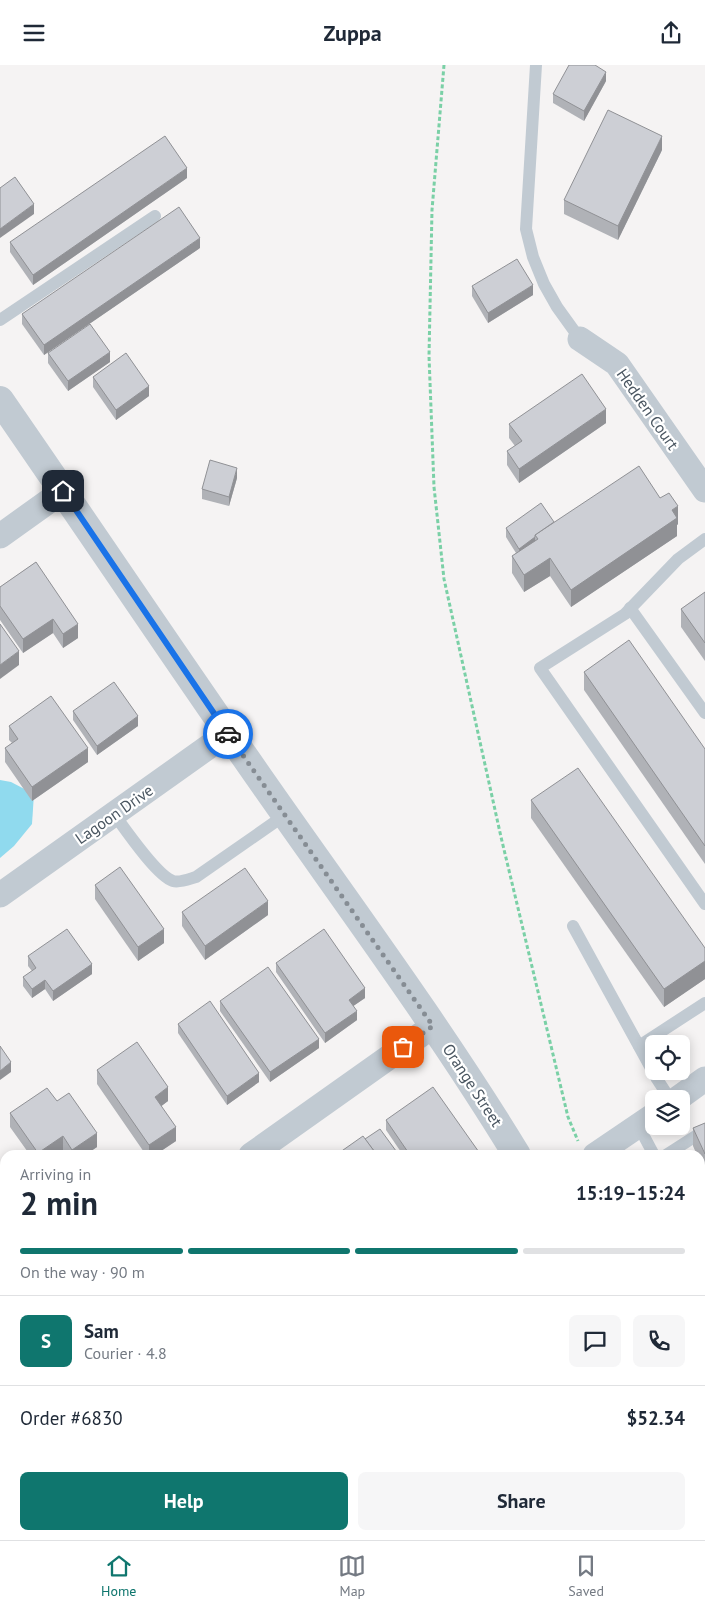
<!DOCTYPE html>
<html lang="en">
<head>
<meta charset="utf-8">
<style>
	:root { --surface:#fff; --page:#f6f6f7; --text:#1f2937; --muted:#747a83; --line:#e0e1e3; --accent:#0f766e }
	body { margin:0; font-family:"PT Sans",sans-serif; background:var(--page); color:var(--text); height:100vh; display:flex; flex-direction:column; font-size:19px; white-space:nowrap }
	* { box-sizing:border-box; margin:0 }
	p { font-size:16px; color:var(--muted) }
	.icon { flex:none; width:28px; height:28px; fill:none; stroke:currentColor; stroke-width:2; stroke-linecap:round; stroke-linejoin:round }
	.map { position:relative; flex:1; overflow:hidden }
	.details { position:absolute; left:0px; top:1085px; width:705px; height:390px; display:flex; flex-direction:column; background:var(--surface); border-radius:15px 15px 0 0; box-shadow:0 2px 12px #0003 }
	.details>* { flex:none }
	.tools { position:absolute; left:645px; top:970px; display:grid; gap:10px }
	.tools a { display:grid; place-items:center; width:45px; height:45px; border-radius:8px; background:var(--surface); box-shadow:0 2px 12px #0003; font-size:25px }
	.pin { position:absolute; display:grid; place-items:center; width:42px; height:42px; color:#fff; margin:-21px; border-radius:10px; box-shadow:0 2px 8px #0006 }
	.courier { position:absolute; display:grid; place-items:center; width:50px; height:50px; margin:-25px; border:4px solid #1a73e8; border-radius:50%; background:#fff; color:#222; box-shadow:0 1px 6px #0007 }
	.head em { font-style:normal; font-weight:600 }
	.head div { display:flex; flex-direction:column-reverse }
	.head { display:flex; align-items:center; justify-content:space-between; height:85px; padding:0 20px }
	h1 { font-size:32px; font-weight:600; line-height:38px }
	.bar { display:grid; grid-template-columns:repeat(4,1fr); gap:8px 5px; align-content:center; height:60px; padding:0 20px }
	.bar i { height:6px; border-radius:4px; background:var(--line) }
	.bar .on { background:var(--accent) }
	.bar p { grid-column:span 4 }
	.line { display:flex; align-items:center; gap:12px; padding:0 20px; border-top:1px solid var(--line) }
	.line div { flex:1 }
	.round { display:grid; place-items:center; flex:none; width:52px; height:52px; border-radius:8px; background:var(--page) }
	.primary-button { display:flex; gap:10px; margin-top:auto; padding:10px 20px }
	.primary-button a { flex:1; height:58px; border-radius:8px; background:var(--accent); color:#fff; font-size:20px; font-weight:600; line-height:58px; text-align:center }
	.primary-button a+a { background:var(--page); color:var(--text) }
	header { display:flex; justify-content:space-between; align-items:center; height:65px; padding:0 20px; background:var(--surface); font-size:22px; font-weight:600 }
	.tab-bar { display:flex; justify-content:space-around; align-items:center; height:70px; border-top:1px solid var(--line); background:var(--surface); font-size:14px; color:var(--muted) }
	.tab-bar a { display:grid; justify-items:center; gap:2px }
	.tab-bar .on { color:var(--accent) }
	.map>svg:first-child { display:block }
	.water { fill:#90daee }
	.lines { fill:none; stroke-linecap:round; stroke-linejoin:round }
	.path { stroke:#7ad0a6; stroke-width:3; stroke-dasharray:4 2.5; stroke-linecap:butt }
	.service { stroke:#c1cad2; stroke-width:12 }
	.minor { stroke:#c1cad2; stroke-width:25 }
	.tertiary { stroke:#c1cad2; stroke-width:28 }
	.wall { fill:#b0b2b7 }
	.shaded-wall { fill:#909195 }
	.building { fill:#cdcfd5; stroke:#909195 }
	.done { stroke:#868d94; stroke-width:5; stroke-dasharray:0 9 }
	.route { stroke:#1a73e8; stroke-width:6 }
	.labels { text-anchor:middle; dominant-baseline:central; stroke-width:4.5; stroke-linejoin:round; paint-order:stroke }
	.street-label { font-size:16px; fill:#4a5661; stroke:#fff }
</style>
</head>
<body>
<header><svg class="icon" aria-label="menu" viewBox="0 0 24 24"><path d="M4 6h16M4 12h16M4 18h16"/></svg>Zuppa<svg class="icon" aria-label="share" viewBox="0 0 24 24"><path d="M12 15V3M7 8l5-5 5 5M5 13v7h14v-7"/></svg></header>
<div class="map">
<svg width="705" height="1475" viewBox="0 0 705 1475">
	<rect width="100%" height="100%" fill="#f5f3f3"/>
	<path class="water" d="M0 715 11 717 34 729 32 759 14 781 0 793Z"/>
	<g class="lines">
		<g class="path">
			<path d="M444 0 432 145 429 291 434 422 444 514 501 772 568 1052 578 1076"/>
			<path d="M700 1351 705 1359"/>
		</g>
		<g class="service">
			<path d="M536 0 526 164 533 192 544 219 557 242 580 274"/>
			<path d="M0 255 155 151"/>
			<path d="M705 474 678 494 625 549 540 603 705 839"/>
			<path d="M630 543 705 648"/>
			<path d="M114 749C125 764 157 811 173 816 180 818 189 814 196 812L285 750"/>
			<path d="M573 861 657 1014 670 1034"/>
			<path d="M639 981 705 938"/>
			<path d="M638 1060 654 1090"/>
			<path d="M666 1090 705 1065"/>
			<path d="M700 1213 705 1223"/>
		</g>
		<g class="minor">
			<path d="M580 274 617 299 705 425"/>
			<path d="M0 471 63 426"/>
			<path d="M0 830 228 668"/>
			<path d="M677 1034 705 1014"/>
			<path d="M251 1090 433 961"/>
			<path d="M595 1090 654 1050"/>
			<path d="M0 1192 5 1199"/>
			<path d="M0 1419 5 1416"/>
			<path d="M320 1470 324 1475"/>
		</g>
		<g class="tertiary">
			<path d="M0 335C88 462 174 591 263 718 349 841 439 962 517 1090"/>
			<path d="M700 1465 705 1473"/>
		</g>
	</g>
	<g class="wall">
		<path d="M606 16 584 56 553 38V29Z"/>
		<path d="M662 85 618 175 564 149V135Z"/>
		<path d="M187 113 33 220 10 187V177Z"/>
		<path d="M200 183 44 290 22 259V249Z"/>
		<path d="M472 221 533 230 488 258 472 231Z"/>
		<path d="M48 288 110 297 68 326 48 298Z"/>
		<path d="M93 312 149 331 116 355 93 322Z"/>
		<path d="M606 358 519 418 507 400V386L515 381 509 373V359Z"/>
		<path d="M237 413 229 441 202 434V424Z"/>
		<path d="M660 433 678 459 677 460V471L571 542 550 511 524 527 512 508V491L516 488 506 472V463L554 457Z"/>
		<path d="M36 497 78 573 63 583 53 568 23 588 0 555V522Z"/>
		<path d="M705 527V596L681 562V544Z"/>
		<path d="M584 607 705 684V799L584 625Z"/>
		<path d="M73 646 138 661 97 690 73 655Z"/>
		<path d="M9 661 88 697 32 736 5 697V683L12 678 9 675Z"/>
		<path d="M531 735 705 883V914L664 942 531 753Z"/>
		<path d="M95 820 164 878 138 896 95 834Z"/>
		<path d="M182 847 268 850 205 895 182 861Z"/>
		<path d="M28 891 92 909 53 936 45 924 32 933 23 921V912L32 906 28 901Z"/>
		<path d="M276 898 365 933 353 941 357 955 325 978 276 907Z"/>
		<path d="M220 936 319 983 270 1017 220 946Z"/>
		<path d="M178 959 259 1017 227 1040 178 968Z"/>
		<path d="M97 1005 168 1036 161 1041 176 1076 155 1090H146L97 1019Z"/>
		<path d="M57 1036 97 1082 85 1090H66L63 1085 56 1090H30L10 1062V1048Z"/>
		<path d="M386 1055 481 1090H403L386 1065Z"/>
		<path d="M705 1058V1107L700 1096V1090H697L693 1081V1063Z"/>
		<path d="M36 1470H97L90 1475H36Z"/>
		<path d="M412 1470H489L492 1475H412Z"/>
		<path d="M548 1470H587L579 1475H552Z"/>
	</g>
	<g class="shaded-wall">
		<path d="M606 7V16L584 56V46Z"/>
		<path d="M662 71V85L618 175V161Z"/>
		<path d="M187 103V113L33 220V210Z"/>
		<path d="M34 139V149L0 173V164Z"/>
		<path d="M200 173V183L44 290V280Z"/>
		<path d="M533 220V230L488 258V248Z"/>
		<path d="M110 287V297L68 326V316Z"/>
		<path d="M149 321V331L116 355V345Z"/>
		<path d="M606 344V358L519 418V404Z"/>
		<path d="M237 403V413L229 441V432Z"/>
		<path d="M678 441V459L677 460V471L571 542V525L672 445Z"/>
		<path d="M535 472V482L519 493V484Z"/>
		<path d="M550 493V511L524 527V510Z"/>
		<path d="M53 554V568L23 588V574Z"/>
		<path d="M78 559V573L63 583V569Z"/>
		<path d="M19 586V600L0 614V600Z"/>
		<path d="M138 651V661L97 690V681Z"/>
		<path d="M88 683V697L32 736V722Z"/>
		<path d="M268 836V850L205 895V881Z"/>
		<path d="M164 864V878L138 896V882Z"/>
		<path d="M705 896V914L664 942V924Z"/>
		<path d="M92 899V909L53 936V926Z"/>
		<path d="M45 915V924L32 933V924Z"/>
		<path d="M365 923V933L349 944V935Z"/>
		<path d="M357 946V955L325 978V968Z"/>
		<path d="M319 974V983L270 1017V1007Z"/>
		<path d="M11 997V1007L0 1015V1006Z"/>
		<path d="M259 1008V1017L227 1040V1031Z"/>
		<path d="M168 1022V1036L155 1046V1032Z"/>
		<path d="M176 1062V1076L155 1090H149V1080Z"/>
		<path d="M97 1068V1082L85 1090H72V1085Z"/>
		<path d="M63 1071V1085L56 1090H38V1088Z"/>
		<path d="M78 1470H97L90 1475H71Z"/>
		<path d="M268 1470H274V1475H261Z"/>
		<path d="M567 1470H587L579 1475H561V1474Z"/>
	</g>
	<g class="building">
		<path d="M569 0H595L606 7 584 46 553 29Z"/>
		<path d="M608 45 662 71 618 161 564 135Z"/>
		<path d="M165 71 187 103 33 210 10 177Z"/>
		<path d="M15 112 34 139 0 164V123Z"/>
		<path d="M179 142 200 173 44 280 22 249Z"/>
		<path d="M517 194 533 220 488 248 472 221Z"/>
		<path d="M90 259 110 287 68 316 48 288Z"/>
		<path d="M126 288 149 321 116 345 93 312Z"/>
		<path d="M582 309 606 344 519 404 507 386 522 376 509 359Z"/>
		<path d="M210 395 237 403 229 432 202 424Z"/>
		<path d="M639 401 660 433 669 428 678 441 672 445 677 453 571 525 550 493 524 510 512 491 538 474 535 470Z"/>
		<path d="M541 438 554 457 535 470V472L519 484 506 463Z"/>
		<path d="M36 497 78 559 63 569 53 554 23 574 0 541V522Z"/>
		<path d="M705 527V578L681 544Z"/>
		<path d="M0 559 19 586 0 600Z"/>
		<path d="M629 575 705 684V781L584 607Z"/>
		<path d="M114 617 138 651 97 681 73 646Z"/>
		<path d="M51 631 88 683 32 722 5 683 18 674 9 661Z"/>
		<path d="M578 703 705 883V896L664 924 531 735Z"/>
		<path d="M120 802 164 864 138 882 95 820Z"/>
		<path d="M245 803 268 836 205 881 182 847Z"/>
		<path d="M67 864 92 899 53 926 45 915 32 924 23 912 36 903 28 891Z"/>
		<path d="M324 864 365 923 349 935 357 946 325 968 276 898Z"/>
		<path d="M268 902 319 974 270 1007 220 936Z"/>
		<path d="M210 936 259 1008 227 1031 178 959Z"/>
		<path d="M137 977 168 1022 155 1032 176 1062 149 1080 97 1005Z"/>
		<path d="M0 981 11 997 0 1006Z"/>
		<path d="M433 1022 481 1090H410L386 1055Z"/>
		<path d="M47 1023 57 1036 69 1028 97 1068 72 1085 63 1071 38 1088 10 1048Z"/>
		<path d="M705 1058V1089L693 1063Z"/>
		<path d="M380 1064 399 1090H377L365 1074Z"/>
		<path d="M363 1071 377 1090H336Z"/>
		<path d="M39 1470H78L71 1475H42Z"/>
		<path d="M203 1470H268L261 1475H206Z"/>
		<path d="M417 1470H489L492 1475H421Z"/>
		<path d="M558 1470H567L561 1474Z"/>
		<path d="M610 1470H667L670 1475H606L605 1473Z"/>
	</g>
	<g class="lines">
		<path class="done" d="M228 669 433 961 403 982"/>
		<path class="route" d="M63 426 228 669"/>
	</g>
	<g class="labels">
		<g class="street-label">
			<text transform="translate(648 344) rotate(55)">Hedden Court</text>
			<text transform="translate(114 749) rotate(-35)">Lagoon Drive</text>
			<text transform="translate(473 1020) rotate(57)">Orange Street</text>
		</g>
	</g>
</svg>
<div class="tools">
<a><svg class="icon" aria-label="locate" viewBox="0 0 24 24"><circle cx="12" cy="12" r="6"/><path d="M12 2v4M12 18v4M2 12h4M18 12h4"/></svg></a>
<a><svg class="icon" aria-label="layers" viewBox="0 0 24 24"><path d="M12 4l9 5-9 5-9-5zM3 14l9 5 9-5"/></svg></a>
</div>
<div class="pin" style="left:403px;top:982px;background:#ea580c"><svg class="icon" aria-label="bag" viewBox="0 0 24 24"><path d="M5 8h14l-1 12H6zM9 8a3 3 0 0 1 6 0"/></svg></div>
<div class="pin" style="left:63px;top:426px;background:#1f2937"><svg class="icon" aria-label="home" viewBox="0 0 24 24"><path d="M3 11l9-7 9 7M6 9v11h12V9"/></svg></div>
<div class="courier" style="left:228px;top:669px"><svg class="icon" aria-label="car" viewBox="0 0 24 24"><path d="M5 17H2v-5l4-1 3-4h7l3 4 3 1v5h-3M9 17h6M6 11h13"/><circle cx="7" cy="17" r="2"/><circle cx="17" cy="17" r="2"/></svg></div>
<section class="details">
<div class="head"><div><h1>2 min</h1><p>Arriving in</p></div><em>15:19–15:24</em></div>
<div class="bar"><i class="on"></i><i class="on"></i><i class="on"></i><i></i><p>On the way · 90 m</p></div>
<div class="line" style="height:90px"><b class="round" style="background:var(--accent);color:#fff">S</b><div><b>Sam</b><p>Courier · 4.8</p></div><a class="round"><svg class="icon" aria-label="chat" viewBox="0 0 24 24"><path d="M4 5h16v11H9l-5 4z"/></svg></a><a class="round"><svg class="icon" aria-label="phone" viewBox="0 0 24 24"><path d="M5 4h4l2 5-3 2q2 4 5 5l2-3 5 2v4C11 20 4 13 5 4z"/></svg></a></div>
<div class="line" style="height:65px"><div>Order #6830</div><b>$52.34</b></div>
<div class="primary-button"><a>Help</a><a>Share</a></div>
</section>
</div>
<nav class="tab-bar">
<a class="on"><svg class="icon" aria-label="home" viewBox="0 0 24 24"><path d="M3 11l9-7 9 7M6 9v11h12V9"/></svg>Home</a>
<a><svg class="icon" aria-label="map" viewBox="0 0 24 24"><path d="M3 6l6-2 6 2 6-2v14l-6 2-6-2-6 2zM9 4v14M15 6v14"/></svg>Map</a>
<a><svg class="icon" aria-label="saved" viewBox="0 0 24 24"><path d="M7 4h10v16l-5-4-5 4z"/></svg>Saved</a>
</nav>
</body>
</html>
